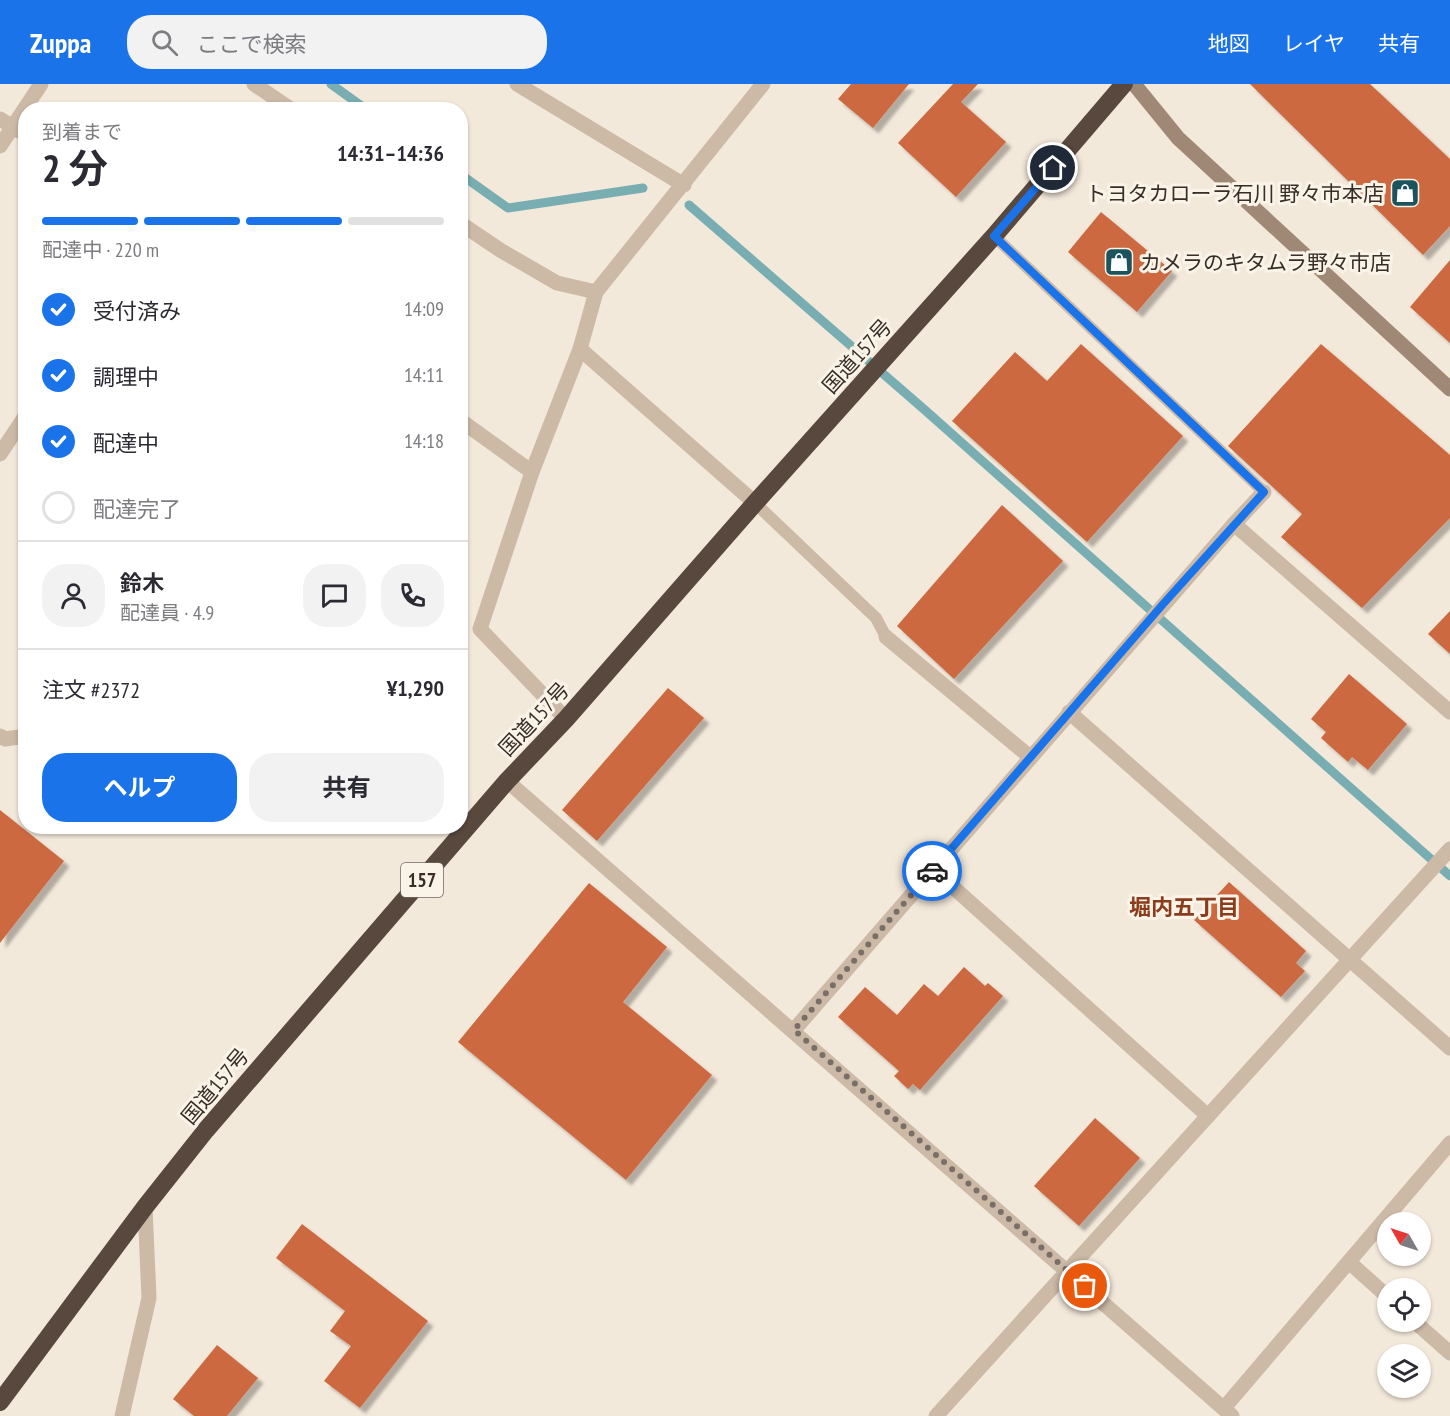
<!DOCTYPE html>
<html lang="ja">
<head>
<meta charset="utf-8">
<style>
	:root { --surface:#fff; --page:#f2f2f3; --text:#2b2b33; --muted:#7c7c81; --line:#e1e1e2; --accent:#1a73e8 }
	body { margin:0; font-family:"PT Sans Narrow","Noto Sans JP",sans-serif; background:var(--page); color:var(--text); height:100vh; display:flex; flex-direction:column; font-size:22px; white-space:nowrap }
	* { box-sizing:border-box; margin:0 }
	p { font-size:20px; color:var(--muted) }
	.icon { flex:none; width:33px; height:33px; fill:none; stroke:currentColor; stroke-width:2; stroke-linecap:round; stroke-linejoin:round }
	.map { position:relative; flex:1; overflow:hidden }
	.sheet { position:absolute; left:18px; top:18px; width:450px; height:732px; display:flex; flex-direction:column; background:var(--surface); border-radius:24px; box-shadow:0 2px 4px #0004 }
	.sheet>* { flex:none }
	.needle { width:39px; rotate:309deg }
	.tools { position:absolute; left:1377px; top:1128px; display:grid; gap:12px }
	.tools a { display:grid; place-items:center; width:54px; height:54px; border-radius:50%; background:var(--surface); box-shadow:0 2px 4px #0004; font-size:30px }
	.pin { position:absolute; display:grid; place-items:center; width:51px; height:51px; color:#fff; margin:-26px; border:3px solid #fff; border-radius:50%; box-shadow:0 2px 6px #0007 }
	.courier { position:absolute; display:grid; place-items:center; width:60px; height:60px; margin:-30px; border:4px solid #1a73e8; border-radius:50%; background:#fff; color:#222; box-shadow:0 2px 8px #0007 }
	.summary em { font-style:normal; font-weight:700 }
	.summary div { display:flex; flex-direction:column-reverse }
	.summary { display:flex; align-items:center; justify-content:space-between; height:102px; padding:0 24px }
	h1 { font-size:39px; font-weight:700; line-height:45px }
	.bar { display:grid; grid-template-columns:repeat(4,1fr); gap:9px 6px; align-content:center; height:72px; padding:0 24px }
	.bar i { height:8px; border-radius:4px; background:var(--line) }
	.bar .selected { background:var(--accent) }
	.bar p { grid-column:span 4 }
	.line { display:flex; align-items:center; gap:15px; padding:0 24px; border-top:2px solid var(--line) }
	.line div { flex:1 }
	.round { display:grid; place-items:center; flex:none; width:63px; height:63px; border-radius:24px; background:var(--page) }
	ol { padding:0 24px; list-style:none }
	li { display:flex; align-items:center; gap:18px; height:66px }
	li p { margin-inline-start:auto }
	li .icon { padding:6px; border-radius:50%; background:var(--accent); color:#fff; stroke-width:4 }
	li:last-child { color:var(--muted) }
	li i { width:33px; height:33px; border:3px solid var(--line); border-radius:50% }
	.primary-button { display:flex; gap:12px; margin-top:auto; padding:12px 24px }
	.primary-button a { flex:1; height:69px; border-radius:24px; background:var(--accent); color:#fff; font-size:24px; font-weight:700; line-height:69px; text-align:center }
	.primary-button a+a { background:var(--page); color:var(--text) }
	header { display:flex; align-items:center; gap:36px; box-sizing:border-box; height:84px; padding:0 30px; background:var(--accent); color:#fff }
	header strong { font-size:28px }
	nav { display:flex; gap:33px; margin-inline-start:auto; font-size:21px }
	.search { width:420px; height:54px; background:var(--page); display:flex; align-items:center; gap:15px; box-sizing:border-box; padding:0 21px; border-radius:24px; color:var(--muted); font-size:22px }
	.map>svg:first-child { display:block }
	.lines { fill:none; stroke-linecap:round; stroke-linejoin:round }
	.stream { stroke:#78adb2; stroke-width:9 }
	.building { fill:#cc6940; filter:url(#shadow) }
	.lane { stroke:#ccb9a6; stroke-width:12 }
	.street { stroke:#ccb9a6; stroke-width:15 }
	.secondary { stroke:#a08877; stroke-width:15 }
	.highway { stroke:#59483e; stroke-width:18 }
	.done { stroke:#796f66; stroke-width:6; stroke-dasharray:0 10.8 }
	.route { stroke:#1a73e8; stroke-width:8 }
	.labels { text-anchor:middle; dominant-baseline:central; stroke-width:6; stroke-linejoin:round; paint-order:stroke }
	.shield { fill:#faf3e8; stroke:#726861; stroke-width:1.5 }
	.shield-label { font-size:20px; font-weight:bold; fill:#382d27 }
	.poi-label { font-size:21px; fill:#382d27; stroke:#faf3e8; text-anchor:end }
	.street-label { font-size:21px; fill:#382d27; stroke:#faf3e8 }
	.neighbourhood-label { font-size:22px; font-weight:bold; fill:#8b3c1c; stroke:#faf3e8 }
</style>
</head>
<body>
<header>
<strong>Zuppa</strong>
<div class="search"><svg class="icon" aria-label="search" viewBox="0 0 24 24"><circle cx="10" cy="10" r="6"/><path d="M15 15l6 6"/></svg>ここで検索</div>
<nav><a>地図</a><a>レイヤ</a><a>共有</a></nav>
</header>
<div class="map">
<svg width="1450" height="1332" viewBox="0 0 1450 1332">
	<defs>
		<filter id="shadow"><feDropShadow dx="5.5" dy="5.5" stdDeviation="1.5" flood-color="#0004"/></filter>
	</defs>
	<rect width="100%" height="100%" fill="#f3e9db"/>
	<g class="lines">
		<g class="stream">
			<path d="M331 0 367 26"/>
			<path d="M460 90 508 124 643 104"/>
			<path d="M689 121 926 327 1450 792"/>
		</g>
	</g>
	<g class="building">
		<path d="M851 0H909L873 44 838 15Z"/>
		<path d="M953 0H978L961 18 1006 58 956 113 898 59Z"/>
		<path d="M1250 0H1370L1450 75V142L1423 171Z"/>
		<path d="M1101 128 1172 187 1137 228 1068 168Z"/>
		<path d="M1450 176V259L1410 223Z"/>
		<path d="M1081 260 1183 352 1087 458 952 337 1015 268 1047 297Z"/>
		<path d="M1321 260 1450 371V434L1362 524 1281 453 1302 430 1228 362Z"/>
		<path d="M1002 421 1063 477 954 595 897 542Z"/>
		<path d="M1450 527V570L1428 550Z"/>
		<path d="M1349 590 1407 640 1368 686 1352 673 1348 678 1321 654 1326 648 1311 635Z"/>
		<path d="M668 604 704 634 597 757 562 726Z"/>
		<path d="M0 726 64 777 0 859Z"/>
		<path d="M1229 798 1306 867 1296 879 1305 887 1281 913 1194 836Z"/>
		<path d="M589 799 667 863 623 918 712 991 626 1096 458 958Z"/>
		<path d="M964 883 985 902 988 899 1003 912 920 1006 913 1000 908 1005 894 992 899 987 838 933 865 903 897 931 924 900 938 912Z"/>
		<path d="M1095 1034 1140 1074 1079 1142 1034 1102Z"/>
		<path d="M302 1140 428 1237 360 1324 324 1297 351 1262 330 1247 345 1227 276 1174Z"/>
		<path d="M217 1261 258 1294 227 1332H194L173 1315Z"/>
	</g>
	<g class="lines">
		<g class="lane">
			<path d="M994 152 1264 408"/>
			<path d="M755 419 876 534 886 553"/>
		</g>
		<g class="street">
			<path d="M254 0 292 26"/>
			<path d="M517 0 684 101"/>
			<path d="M0 35 26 51"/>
			<path d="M0 62 41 0"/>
			<path d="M460 139 500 166 557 199 596 208"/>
			<path d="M580 265 755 419"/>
			<path d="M460 336 532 388 480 545 566 635"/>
			<path d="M0 370 26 331"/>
			<path d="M532 388 580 265 596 208 763 0"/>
			<path d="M1264 408 1234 440 1450 628"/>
			<path d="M886 553 1030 673"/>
			<path d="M1069 628 1450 964"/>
			<path d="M0 652 5 655 26 652"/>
			<path d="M507 697 1232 1332"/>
			<path d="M934 786 1208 1032"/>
			<path d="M794 946 1234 440"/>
			<path d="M1349 1178 1388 1213"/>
			<path d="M1415 1238 1450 1269"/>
			<path d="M1224 1324 1450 1059"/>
			<path d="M122 1332 149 1214 145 1123"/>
			<path d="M936 1332 1450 765"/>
		</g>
		<path class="secondary" d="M1134 0 1178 54 1450 305"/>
		<path class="highway" d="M0 1318 145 1123 206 1046 507 697 566 635 755 419 994 152 1124 0"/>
	</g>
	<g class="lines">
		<path class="done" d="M932 787 794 946 1085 1202"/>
		<path class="route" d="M932 787 1164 519 1264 408 994 152 1053 84"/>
	</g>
	<defs>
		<g id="shop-square" transform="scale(1.5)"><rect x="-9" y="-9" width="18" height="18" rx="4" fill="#1b545c" stroke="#faf3e8"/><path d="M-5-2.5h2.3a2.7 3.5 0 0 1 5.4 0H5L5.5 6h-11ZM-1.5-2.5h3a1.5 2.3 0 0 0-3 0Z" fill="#fff"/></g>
	</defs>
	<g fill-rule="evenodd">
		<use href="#shop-square" x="1405" y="109"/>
		<use href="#shop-square" x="1119" y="178"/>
	</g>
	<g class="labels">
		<rect class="shield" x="401" y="779" width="42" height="34" rx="4.5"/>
		<g class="shield-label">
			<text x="422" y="796">157</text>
		</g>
		<g class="poi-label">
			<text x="1384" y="109">トヨタカローラ石川 野々市本店</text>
			<text x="1140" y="178" text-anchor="start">カメラのキタムラ野々市店</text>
		</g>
		<g class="street-label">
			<text transform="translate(857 272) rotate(-48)">国道157号</text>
			<text transform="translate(534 635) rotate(-47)">国道157号</text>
			<text transform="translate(215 1002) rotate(-50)">国道157号</text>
		</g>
		<g class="neighbourhood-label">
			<text x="1184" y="823">堀内五丁目</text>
		</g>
	</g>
</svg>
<div class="tools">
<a><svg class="needle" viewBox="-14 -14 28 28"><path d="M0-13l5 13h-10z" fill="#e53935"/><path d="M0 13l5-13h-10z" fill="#7c7c81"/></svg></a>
<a><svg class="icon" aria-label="locate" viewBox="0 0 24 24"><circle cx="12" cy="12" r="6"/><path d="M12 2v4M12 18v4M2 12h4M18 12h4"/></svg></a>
<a><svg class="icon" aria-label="layers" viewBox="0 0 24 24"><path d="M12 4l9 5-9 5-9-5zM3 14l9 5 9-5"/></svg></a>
</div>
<div class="pin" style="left:1085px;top:1202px;background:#ea580c"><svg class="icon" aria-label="bag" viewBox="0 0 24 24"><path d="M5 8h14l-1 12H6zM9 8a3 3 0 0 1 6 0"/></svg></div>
<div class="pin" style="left:1053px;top:84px;background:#1f2937"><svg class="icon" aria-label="home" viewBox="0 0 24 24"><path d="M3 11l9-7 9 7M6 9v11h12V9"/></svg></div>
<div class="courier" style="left:932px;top:787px"><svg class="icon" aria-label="car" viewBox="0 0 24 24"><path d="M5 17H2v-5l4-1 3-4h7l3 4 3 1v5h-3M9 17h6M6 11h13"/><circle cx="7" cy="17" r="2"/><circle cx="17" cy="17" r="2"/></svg></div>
<section class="sheet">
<div class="summary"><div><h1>2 分</h1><p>到着まで</p></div><em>14:31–14:36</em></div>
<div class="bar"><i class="selected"></i><i class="selected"></i><i class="selected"></i><i></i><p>配達中 · 220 m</p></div>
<ol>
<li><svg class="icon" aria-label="check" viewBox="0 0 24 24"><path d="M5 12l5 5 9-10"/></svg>受付済み<p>14:09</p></li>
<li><svg class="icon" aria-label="check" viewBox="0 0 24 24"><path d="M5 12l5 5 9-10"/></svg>調理中<p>14:11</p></li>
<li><svg class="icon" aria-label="check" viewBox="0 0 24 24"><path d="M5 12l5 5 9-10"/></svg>配達中<p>14:18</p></li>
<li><i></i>配達完了</li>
</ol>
<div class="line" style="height:108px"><a class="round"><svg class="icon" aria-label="person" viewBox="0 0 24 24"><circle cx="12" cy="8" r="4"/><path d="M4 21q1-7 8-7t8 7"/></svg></a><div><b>鈴木</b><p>配達員 · 4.9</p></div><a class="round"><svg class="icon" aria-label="chat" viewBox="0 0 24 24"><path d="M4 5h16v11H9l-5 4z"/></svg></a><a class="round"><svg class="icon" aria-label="phone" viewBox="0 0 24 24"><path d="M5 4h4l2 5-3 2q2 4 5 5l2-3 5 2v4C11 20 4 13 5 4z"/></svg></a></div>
<div class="line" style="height:78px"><div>注文 #2372</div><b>¥1,290</b></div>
<div class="primary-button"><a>ヘルプ</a><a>共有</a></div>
</section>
</div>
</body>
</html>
